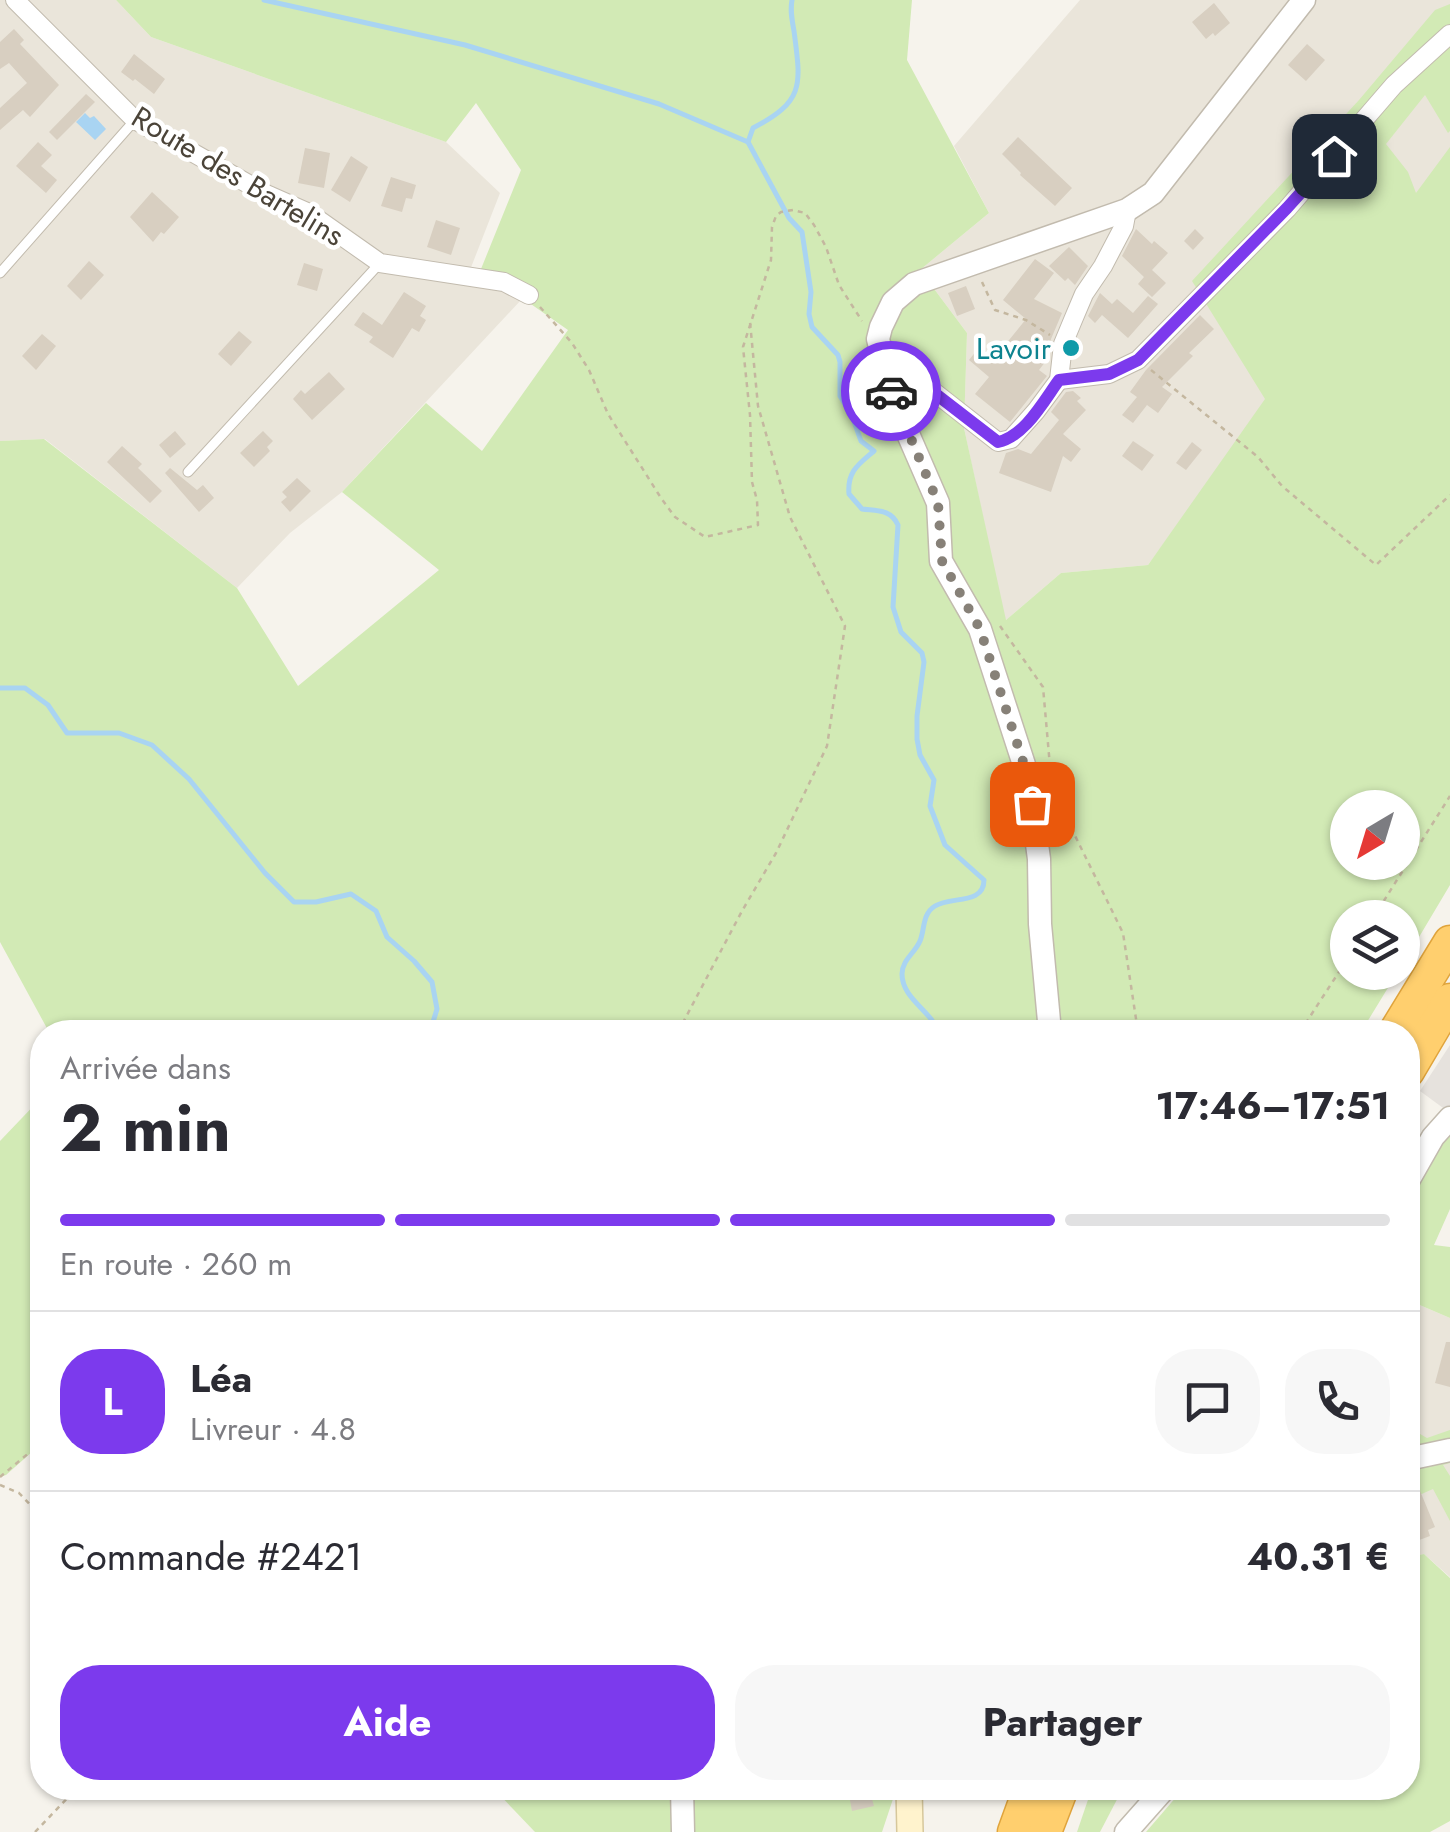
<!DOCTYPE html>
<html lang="fr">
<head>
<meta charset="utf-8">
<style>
	:root { --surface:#fff; --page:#f7f7f7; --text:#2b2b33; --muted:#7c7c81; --line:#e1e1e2; --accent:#7c3aed }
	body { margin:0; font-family:Jost,sans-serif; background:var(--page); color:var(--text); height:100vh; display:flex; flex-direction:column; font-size:38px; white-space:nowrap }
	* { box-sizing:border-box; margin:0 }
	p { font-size:32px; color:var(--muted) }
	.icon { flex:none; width:55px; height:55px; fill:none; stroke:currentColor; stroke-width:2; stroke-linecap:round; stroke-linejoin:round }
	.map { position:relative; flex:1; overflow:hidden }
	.details { position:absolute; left:30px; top:1020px; width:1390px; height:780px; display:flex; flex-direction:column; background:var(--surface); border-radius:40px; box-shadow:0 2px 8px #0004 }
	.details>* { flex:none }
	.needle { width:65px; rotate:218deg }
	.buttons { position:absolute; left:1330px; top:790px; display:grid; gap:20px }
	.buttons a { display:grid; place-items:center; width:90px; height:90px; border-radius:50%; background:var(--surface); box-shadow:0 2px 8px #0004; font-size:50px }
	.pin { position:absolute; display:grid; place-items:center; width:85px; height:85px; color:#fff; margin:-42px; border-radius:20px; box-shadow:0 5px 15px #0006 }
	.courier { position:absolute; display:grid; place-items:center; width:100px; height:100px; margin:-50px; border:8px solid #7c3aed; border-radius:50%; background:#fff; color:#222; box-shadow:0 2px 12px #0007 }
	.overview em { font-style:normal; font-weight:700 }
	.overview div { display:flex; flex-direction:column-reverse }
	.overview { display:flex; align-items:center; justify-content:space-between; height:170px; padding:0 30px }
	h1 { font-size:65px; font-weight:700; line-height:75px }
	.bar { display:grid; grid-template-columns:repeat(4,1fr); gap:15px 10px; align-content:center; height:120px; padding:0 30px }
	.bar i { height:12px; border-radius:8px; background:var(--line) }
	.bar .selected { background:var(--accent) }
	.bar p { grid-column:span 4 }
	.line { display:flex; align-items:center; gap:25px; padding:0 30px; border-top:2px solid var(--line) }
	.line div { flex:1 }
	.round { display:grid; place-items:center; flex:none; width:105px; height:105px; border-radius:40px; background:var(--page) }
	.action { display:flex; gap:20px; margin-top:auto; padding:20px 30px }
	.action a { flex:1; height:115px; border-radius:40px; background:var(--accent); color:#fff; font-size:40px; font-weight:700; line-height:115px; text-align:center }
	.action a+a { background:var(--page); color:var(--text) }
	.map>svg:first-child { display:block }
	.residential { fill:#eae5da }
	.industrial { fill:#e6e2dd }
	.green { fill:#d2eab5; fill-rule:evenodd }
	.water { fill:#a9d4f2 }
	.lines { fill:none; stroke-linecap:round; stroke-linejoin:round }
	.stream { stroke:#a9d4f2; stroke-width:5 }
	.building { fill:#d8cfc1 }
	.service-casing { stroke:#c2bbae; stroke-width:11 }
	.minor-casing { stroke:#c2bbae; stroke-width:20 }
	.tertiary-casing { stroke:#c2bbae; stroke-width:25 }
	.secondary-casing { stroke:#d6c79b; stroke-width:28 }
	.motorway-casing { stroke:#e0a43c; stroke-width:35 }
	.path { stroke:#c4b79f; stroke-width:2.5; stroke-dasharray:5 5; stroke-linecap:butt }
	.service { stroke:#fff; stroke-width:9 }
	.minor { stroke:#fff; stroke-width:18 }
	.tertiary { stroke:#fff; stroke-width:22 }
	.secondary { stroke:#fff3cd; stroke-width:25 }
	.motorway { stroke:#ffcf6e; stroke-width:32 }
	.done { stroke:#878178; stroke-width:10; stroke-dasharray:0 18 }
	.route { stroke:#7c3aed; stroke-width:12 }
	.culture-dot { fill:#0f9aa8; stroke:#fff; stroke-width:4 }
	.labels { text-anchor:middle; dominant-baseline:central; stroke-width:9; stroke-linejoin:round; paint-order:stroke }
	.street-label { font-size:30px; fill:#4b4439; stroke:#fff }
	.culture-label { font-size:30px; fill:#0d838f; stroke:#fff; text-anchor:end }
</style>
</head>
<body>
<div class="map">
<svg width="1450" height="1832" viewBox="0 0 1450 1832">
	<rect width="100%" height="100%" fill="#f6f3ec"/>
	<g class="residential">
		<path d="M0 0H116L151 37 446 142 500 193 470 270 521 300 342 492 290 533 237 588 45 439 0 441Z"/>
		<path d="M1080 0H1450V150L1148 565 1061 573 1005 621 964 428 967 333 920 270 989 213 954 146Z"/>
		<path d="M1408 1300 1450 1318V1577L1424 1554 1408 1557Z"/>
	</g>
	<path class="industrial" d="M1450 1045V1113L1420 1091Z"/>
	<g class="green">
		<path d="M116 0H912L907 60 989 213 920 270 967 333 964 428 1006 620 1061 573 1148 565 1265 399 1192 281 1359 100 1435 10 1450 4V131L1448 133 1425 95 1386 144 1408 172 1416 193 1450 147V885L1403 964 1402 918H1348V972L1397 973 1361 1032H49L0 942V441L44 439 237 588 298 686 439 570 342 492 426 403 482 451 568 330 481 269 521 170 476 103 446 142 151 37ZM1348 808H1402V862H1348Z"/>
		<path d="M42 1097V1443L6 1475 0 1477V1141Z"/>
		<path d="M1450 1130V1209L1434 1245 1450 1247V1318L1408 1300V1202L1439 1145Z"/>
		<path d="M1408 1427 1427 1438 1450 1430V1463L1443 1465 1450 1476V1521L1433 1489 1408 1500Z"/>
		<path d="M1424 1554 1450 1578V1821L1430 1832H1146L1177 1796 1190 1788H1408V1557Z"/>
		<path d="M493 1788H895L896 1790 882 1832H535Z"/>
		<path d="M1092 1788H1123L1100 1832H1077Z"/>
	</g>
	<path class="water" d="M85 113 90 118 94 116 106 129 95 140 76 122Z"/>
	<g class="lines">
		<g class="stream">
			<path d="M264 0 465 45 659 104 748 142"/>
			<path d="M792 0C790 11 792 20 794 31 801 85 805 101 753 128L748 142 789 218 802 232 811 292 809 314 812 327 838 355 840 362V396L852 416 861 441 874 451C859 464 847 471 849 494L862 509C877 511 891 509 898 525L893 607 901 632 922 653 924 662 917 716V739L920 755 934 780 930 806 945 845 984 880C984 905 951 896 935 906 922 914 925 929 920 941 915 953 902 960 902 974 902 999 932 1011 938 1032"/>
			<path d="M0 688H25L48 705 67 733H119L152 745 189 779 265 873 294 902H316L351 894 376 911 387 937 414 961 432 982 437 1009 430 1032"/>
		</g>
	</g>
	<g class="building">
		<path d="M1214 3 1230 23 1215 36 1213 33 1206 39 1192 22Z"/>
		<path d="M14 29 24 40 20 44 59 85 30 117 23 110 0 130V108L27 83 9 63 0 69V42Z"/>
		<path d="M1307 44 1325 60 1306 81 1288 65Z"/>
		<path d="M134 54 165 79 154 94 135 79 133 81 121 72Z"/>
		<path d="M86 94 95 102 57 140 49 132Z"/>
		<path d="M1018 137 1072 188 1055 206 1020 175 1021 173 1002 154Z"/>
		<path d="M38 142 52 155 41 166 57 180 46 193 16 166Z"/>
		<path d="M305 148 330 153 324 188 298 183Z"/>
		<path d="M351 156 368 167 350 202 331 190Z"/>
		<path d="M391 177 416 185 412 199 406 198 402 212 381 206Z"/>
		<path d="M152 192 179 217 164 234 161 232 153 242 130 217Z"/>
		<path d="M436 220 460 228 451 255 427 247Z"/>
		<path d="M1136 229 1152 244 1154 241 1168 253 1152 270 1166 283 1152 297 1138 284 1144 277 1122 256Z"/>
		<path d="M1195 229 1204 238 1193 250 1184 241Z"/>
		<path d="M1069 247 1088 266 1075 285 1068 278 1065 281 1049 266Z"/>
		<path d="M1035 259 1054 273 1034 299 1062 313 1051 339 1049 357 1039 370 1047 376 1010 422 975 394 989 377 969 360 977 350 985 357 993 348 997 351 1001 350 1026 319 1003 300Z"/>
		<path d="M89 261 104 275 81 300 67 286Z"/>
		<path d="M304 263 323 269 317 291 297 285Z"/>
		<path d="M966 286 975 309 957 316 948 293Z"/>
		<path d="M404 292 426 306 420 316 426 320 419 332 412 328 393 358 369 342 373 337 354 325 363 312 382 325Z"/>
		<path d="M1100 293 1112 304 1117 299 1133 313 1148 296 1158 304 1128 338 1102 315 1095 323 1088 316Z"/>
		<path d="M1200 315 1214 329 1189 353 1193 356 1162 387 1172 394 1158 413 1147 405 1133 423 1122 415 1137 397 1130 392 1146 370Z"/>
		<path d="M239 331 252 342 231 366 218 354Z"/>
		<path d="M42 334 56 346 36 370 22 356Z"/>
		<path d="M329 372 345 389 312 420 293 399 301 390 305 394Z"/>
		<path d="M1073 391 1081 398 1077 401 1086 410 1063 434 1081 449 1071 462 1063 456 1051 492 999 473 1006 453 1018 449 1031 454 1059 420 1051 412 1066 392Z"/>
		<path d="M175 431 186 444 170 458 159 445Z"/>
		<path d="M263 431 273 441 267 447 270 451 254 467 240 453Z"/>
		<path d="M1133 441 1154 455 1142 471 1122 456Z"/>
		<path d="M1192 442 1202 450 1186 470 1176 463Z"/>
		<path d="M122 446 142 464 138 468 162 491 150 503 107 462Z"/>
		<path d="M170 468 197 490 203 485 214 498 199 512 165 473Z"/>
		<path d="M297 478 311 491 290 512 281 502 287 497 282 492Z"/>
		<path d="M1446 1342H1450V1387L1435 1383Z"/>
		<path d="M1418 1486 1435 1527 1428 1530 1430 1536 1414 1542 1408 1525V1492Z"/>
		<path d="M870 1792 874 1806 852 1811 849 1795Z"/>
	</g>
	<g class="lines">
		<g class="service-casing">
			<g id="service">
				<path d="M0 273 135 120"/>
				<path d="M188 472 380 263"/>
			</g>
		</g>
		<g class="minor-casing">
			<g id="minor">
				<path d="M15 0 135 120 266 194 309 213 380 263 504 282 529 295"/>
				<path d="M887 368 915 377 998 442 1011 439 1036 411 1059 380 1063 344 1073 320 1084 294 1103 266 1124 226 1127 210"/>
				<path d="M1059 380 1109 374 1138 360 1287 209 1394 85 1450 34"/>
			</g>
		</g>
		<g class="tertiary-casing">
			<g id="tertiary">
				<path d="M1050 1032 1040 924 1039 859 1028 777 980 629 941 561 938 503 892 397 878 339 881 327 893 302 914 284 1127 210 1153 193 1304 0"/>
				<path d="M1408 1181 1433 1137 1450 1118"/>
				<path d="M1408 1459 1450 1450"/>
				<path d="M682 1788 683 1832"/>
				<path d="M1126 1832 1165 1788"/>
			</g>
		</g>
		<g class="secondary-casing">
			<path id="secondary" d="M909 1788 910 1832"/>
		</g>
		<g class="motorway-casing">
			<g id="motorway">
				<path d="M1395 1032 1450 942"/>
				<path d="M1408 1071 1450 1000"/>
				<path d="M1014 1832 1030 1788"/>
				<path d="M1045 1832 1062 1788"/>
			</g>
		</g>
		<g class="path">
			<path d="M982 282 995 310 1026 320 1050 335"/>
			<path d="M540 307 572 343 589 370 608 414 661 498 675 517 705 537 758 525 757 500 752 482 750 415 743 347 771 260 772 227 776 216 781 212 793 210 805 213 814 225 826 247 839 285 862 321"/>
			<path d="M1151 370 1258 457 1282 486 1376 565 1450 495"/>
			<path d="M1000 626 1043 687 1052 789 1123 933 1138 1032"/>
			<path d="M1373 918 1450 796"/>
			<path d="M678 1032 742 911 776 853 827 746 845 626 790 517 758 406 750 322"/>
			<path d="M1300 1032 1348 958"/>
			<path d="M0 1477 42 1442"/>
			<path d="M0 1485 19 1493 42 1517"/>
			<path d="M35 1832 77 1788"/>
		</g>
		<use href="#service" class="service"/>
		<use href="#minor" class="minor"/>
		<use href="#tertiary" class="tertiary"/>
		<use href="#secondary" class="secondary"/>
		<use href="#motorway" class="motorway"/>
	</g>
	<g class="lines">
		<path class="done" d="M891 391 938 503 942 561 980 629 1028 777 1032 804"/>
		<path class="route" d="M891 391 886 368 915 378 998 442C1025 436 1043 402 1059 380L1109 374 1138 360 1287 208 1334 156"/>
	</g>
	<circle class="culture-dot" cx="1071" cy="348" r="10"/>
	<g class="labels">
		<g class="street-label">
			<text transform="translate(238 176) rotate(31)">Route des Bartelins</text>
		</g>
		<g class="culture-label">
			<text x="1051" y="348">Lavoir</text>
		</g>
	</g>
</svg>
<div class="buttons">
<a><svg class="needle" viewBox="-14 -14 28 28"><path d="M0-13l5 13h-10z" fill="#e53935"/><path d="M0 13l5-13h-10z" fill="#7c7c81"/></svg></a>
<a><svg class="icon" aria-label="layers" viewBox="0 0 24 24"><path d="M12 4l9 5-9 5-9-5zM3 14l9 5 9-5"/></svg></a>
</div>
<div class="pin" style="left:1032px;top:804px;background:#ea580c"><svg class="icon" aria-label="bag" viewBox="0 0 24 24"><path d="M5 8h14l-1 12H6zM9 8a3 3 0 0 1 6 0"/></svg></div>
<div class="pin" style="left:1334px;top:156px;background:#1f2937"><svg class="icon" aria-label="home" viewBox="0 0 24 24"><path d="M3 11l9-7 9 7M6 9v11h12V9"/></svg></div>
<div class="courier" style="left:891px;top:391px"><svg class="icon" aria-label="car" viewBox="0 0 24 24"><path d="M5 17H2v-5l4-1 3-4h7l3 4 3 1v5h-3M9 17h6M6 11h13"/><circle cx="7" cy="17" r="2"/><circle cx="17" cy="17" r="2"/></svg></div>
<section class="details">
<div class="overview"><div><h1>2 min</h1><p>Arrivée dans</p></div><em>17:46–17:51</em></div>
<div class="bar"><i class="selected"></i><i class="selected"></i><i class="selected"></i><i></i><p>En route · 260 m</p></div>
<div class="line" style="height:180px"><b class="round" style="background:var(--accent);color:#fff">L</b><div><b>Léa</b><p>Livreur · 4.8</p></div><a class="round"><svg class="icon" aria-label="chat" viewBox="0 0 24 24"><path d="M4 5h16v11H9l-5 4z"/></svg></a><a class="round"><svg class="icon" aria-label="phone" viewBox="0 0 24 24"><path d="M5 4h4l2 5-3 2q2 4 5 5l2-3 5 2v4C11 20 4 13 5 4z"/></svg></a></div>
<div class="line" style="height:130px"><div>Commande #2421</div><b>40.31 €</b></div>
<div class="action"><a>Aide</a><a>Partager</a></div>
</section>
</div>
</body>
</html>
